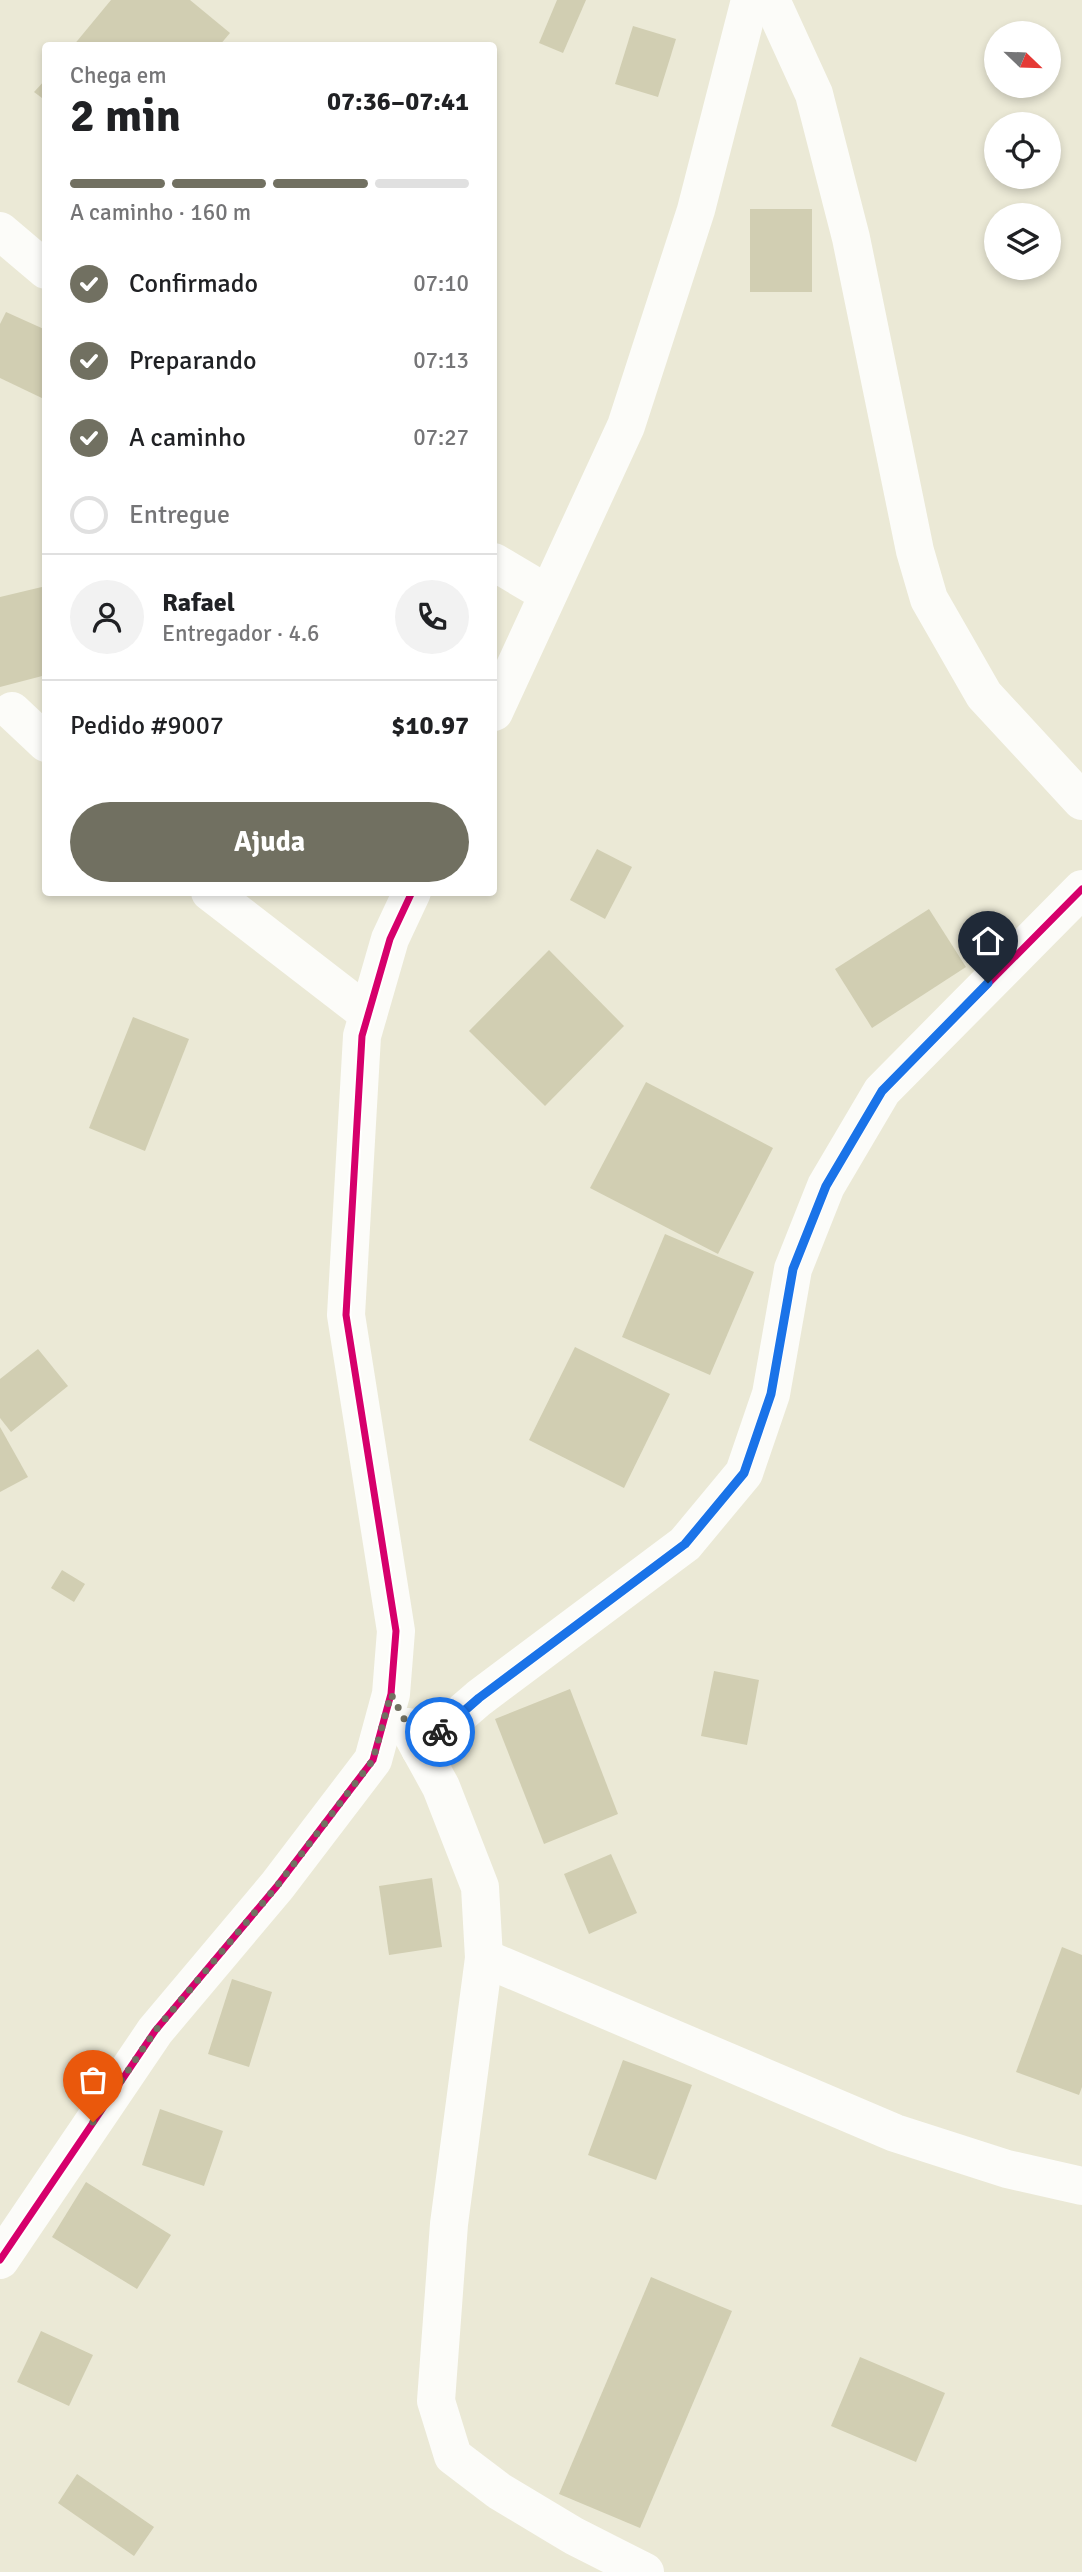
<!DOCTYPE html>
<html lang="pt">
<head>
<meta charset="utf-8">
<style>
	:root { --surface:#fff; --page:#f2f2f2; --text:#202124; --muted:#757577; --line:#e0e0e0; --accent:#717061 }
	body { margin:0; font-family:Signika,sans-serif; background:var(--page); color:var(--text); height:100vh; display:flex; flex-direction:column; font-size:26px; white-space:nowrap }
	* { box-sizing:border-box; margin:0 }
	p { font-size:23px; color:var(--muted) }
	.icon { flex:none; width:38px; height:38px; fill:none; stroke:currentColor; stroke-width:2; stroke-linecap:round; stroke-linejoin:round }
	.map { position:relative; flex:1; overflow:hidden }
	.details { position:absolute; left:42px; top:42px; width:455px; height:854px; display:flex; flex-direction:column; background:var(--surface); border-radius:7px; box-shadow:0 4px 10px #0003 }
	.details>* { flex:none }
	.needle { width:46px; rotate:113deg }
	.tools { position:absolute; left:984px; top:21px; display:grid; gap:14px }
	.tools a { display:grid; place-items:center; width:77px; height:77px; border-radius:50%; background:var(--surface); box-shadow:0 4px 10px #0003; font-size:35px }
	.pin { position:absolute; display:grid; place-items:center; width:60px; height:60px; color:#fff; margin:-72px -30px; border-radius:50% 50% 50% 0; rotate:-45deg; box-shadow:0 0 7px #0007 }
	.pin .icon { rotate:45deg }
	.courier { position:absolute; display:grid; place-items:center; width:70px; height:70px; margin:-35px; border:5px solid #1a73e8; border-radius:50%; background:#fff; color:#222; box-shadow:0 2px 9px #0007 }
	.summary em { font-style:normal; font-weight:800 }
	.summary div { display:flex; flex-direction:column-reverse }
	.summary { display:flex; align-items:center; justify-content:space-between; height:119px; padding:0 28px }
	h1 { font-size:46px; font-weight:800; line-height:52px }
	.bar { display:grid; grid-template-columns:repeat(4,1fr); gap:10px 7px; align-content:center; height:84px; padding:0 28px }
	.bar i { height:9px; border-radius:5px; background:var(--line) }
	.bar .active { background:var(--accent) }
	.bar p { grid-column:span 4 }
	.line { display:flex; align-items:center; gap:18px; padding:0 28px; border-top:2px solid var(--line) }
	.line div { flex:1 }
	.round { display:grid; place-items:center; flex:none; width:74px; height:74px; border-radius:37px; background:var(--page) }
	ol { padding:0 28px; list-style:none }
	li { display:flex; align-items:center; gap:21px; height:77px }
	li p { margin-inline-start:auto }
	li .icon { padding:7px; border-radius:50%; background:var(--accent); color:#fff; stroke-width:4 }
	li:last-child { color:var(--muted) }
	li i { width:38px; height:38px; border:4px solid var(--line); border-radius:50% }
	.button { display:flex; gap:14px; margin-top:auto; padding:14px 28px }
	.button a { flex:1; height:80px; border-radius:42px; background:var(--accent); color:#fff; font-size:28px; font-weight:800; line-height:80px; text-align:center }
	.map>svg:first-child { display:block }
	.building { fill:#d1ceb2 }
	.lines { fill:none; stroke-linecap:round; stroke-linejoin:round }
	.street { stroke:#fcfcf9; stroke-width:38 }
	.cycleway-casing { stroke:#fff; stroke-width:11 }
	.cycleway { stroke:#d6006c; stroke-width:7 }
	.done { stroke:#717061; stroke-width:7; stroke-dasharray:0 12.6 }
	.route { stroke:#1a73e8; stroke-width:9 }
</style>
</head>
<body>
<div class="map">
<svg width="1082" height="2572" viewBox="0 0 1082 2572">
	<rect width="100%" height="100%" fill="#ebe9d6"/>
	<g class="building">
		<path d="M111 0H190L230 33 219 46H73Z"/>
		<path d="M557 0H586L563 53 539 43Z"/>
		<path d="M633 26 676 39 658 97 615 84Z"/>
		<path d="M46 79V101L34 92Z"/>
		<rect x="750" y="209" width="62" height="83"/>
		<path d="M6 312 46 330V400L0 378V324Z"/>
		<path d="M46 586V675L0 687V597Z"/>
		<path d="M597 849 632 867 605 919 570 900Z"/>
		<path d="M929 909 966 967 872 1028 835 969Z"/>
		<path d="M549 950 624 1026 545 1106 469 1031Z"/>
		<path d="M133 1017 189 1039 145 1151 89 1128Z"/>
		<path d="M646 1082 773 1148 718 1254 590 1188Z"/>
		<path d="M665 1234 754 1272 710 1375 622 1337Z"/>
		<path d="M575 1347 670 1394 624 1488 529 1440Z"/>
		<path d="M38 1349 68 1386 11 1432 0 1418V1379Z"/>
		<path d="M0 1427 28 1477 0 1492Z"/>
		<path d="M62 1570 85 1584 74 1602 51 1588Z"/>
		<path d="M714 1671 759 1680 747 1745 701 1736Z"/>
		<path d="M570 1689 618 1814 544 1844 495 1719Z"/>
		<path d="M611 1854 637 1913 589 1934 564 1874Z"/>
		<path d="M432 1878 442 1947 389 1955 379 1886Z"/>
		<path d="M1062 1947 1082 1955V2087L1079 2095 1016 2072Z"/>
		<path d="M232 1979 272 1992 249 2067 208 2054Z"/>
		<path d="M623 2060 692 2085 656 2180 588 2155Z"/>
		<path d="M160 2109 223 2131 204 2186 142 2165Z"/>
		<path d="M86 2182 171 2235 137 2289 52 2237Z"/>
		<path d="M651 2277 732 2311 640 2528 559 2494Z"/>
		<path d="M41 2331 93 2355 69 2406 17 2382Z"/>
		<path d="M860 2357 945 2393 916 2462 831 2426Z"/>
		<path d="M77 2474 154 2527 134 2556 58 2503Z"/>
	</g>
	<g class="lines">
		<g class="street">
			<path d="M771 0 814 94 851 238 915 551 929 599 984 695 1082 801"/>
			<path d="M0 231 46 270"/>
			<path d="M494 562 548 594"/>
			<path d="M12 711 46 743"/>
			<path d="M494 712 626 426 696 210 750 0"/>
			<path d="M210 892 368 1014"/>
			<path d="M408 1727 441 1787 480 1887 484 1958 449 2224 436 2401 453 2456 499 2491 574 2536 645 2572"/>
			<path d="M420 1749 479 1698 685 1544 744 1473 771 1394 793 1269 826 1186 882 1091 1082 889"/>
			<path d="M484 1958 895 2133 1007 2169 1082 2186"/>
			<path d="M0 2260 155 2031 277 1886 373 1760 391 1694 396 1631 346 1315 362 1036 390 939 412 892"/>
		</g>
		<g class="cycleway-casing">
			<g id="cycleway">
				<path d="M420 1749 479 1698 685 1544 744 1473 771 1394 793 1269 826 1186 882 1091 1082 889"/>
				<path d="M0 2260 155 2031 277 1886 373 1760 391 1694 396 1631 346 1315 362 1036 390 939 412 892"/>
			</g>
		</g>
		<use href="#cycleway" class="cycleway"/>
	</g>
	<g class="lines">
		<path class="done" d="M93 2122 155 2031 277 1886 373 1760 391 1694 420 1749 440 1732"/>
		<path class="route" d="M440 1732 479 1698 685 1544 744 1473 771 1394 793 1269 826 1186 882 1091 988 983"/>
	</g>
</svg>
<div class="tools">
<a><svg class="needle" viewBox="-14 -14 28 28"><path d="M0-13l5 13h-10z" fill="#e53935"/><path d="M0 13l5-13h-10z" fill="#757577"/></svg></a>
<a><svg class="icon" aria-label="locate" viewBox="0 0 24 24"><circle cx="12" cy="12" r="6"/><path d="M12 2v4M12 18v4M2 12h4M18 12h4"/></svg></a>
<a><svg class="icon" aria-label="layers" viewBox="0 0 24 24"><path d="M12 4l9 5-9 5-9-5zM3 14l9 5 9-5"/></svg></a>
</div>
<div class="pin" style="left:93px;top:2122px;background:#ea580c"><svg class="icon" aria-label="bag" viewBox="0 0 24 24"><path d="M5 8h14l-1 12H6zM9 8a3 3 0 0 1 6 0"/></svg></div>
<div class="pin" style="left:988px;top:983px;background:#1f2937"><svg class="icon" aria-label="home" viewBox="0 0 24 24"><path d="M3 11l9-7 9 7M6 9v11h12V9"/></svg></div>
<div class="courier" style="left:440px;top:1732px"><svg class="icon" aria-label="bike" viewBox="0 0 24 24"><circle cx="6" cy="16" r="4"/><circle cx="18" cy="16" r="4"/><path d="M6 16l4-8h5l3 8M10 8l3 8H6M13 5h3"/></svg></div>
<section class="details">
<div class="summary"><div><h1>2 min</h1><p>Chega em</p></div><em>07:36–07:41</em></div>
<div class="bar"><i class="active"></i><i class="active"></i><i class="active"></i><i></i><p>A caminho · 160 m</p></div>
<ol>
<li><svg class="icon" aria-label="check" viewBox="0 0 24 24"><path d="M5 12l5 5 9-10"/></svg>Confirmado<p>07:10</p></li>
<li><svg class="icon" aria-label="check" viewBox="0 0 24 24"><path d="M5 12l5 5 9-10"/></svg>Preparando<p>07:13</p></li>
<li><svg class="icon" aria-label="check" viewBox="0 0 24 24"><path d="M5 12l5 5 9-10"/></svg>A caminho<p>07:27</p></li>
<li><i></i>Entregue</li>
</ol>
<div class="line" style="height:126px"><a class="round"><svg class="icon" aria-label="person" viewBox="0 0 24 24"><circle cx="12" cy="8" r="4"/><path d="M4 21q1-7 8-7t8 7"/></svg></a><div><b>Rafael</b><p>Entregador · 4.6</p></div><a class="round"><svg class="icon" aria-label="phone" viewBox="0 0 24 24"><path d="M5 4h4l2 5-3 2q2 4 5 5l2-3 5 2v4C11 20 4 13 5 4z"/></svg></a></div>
<div class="line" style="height:91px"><div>Pedido #9007</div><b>$10.97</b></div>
<div class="button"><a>Ajuda</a></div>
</section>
</div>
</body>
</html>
